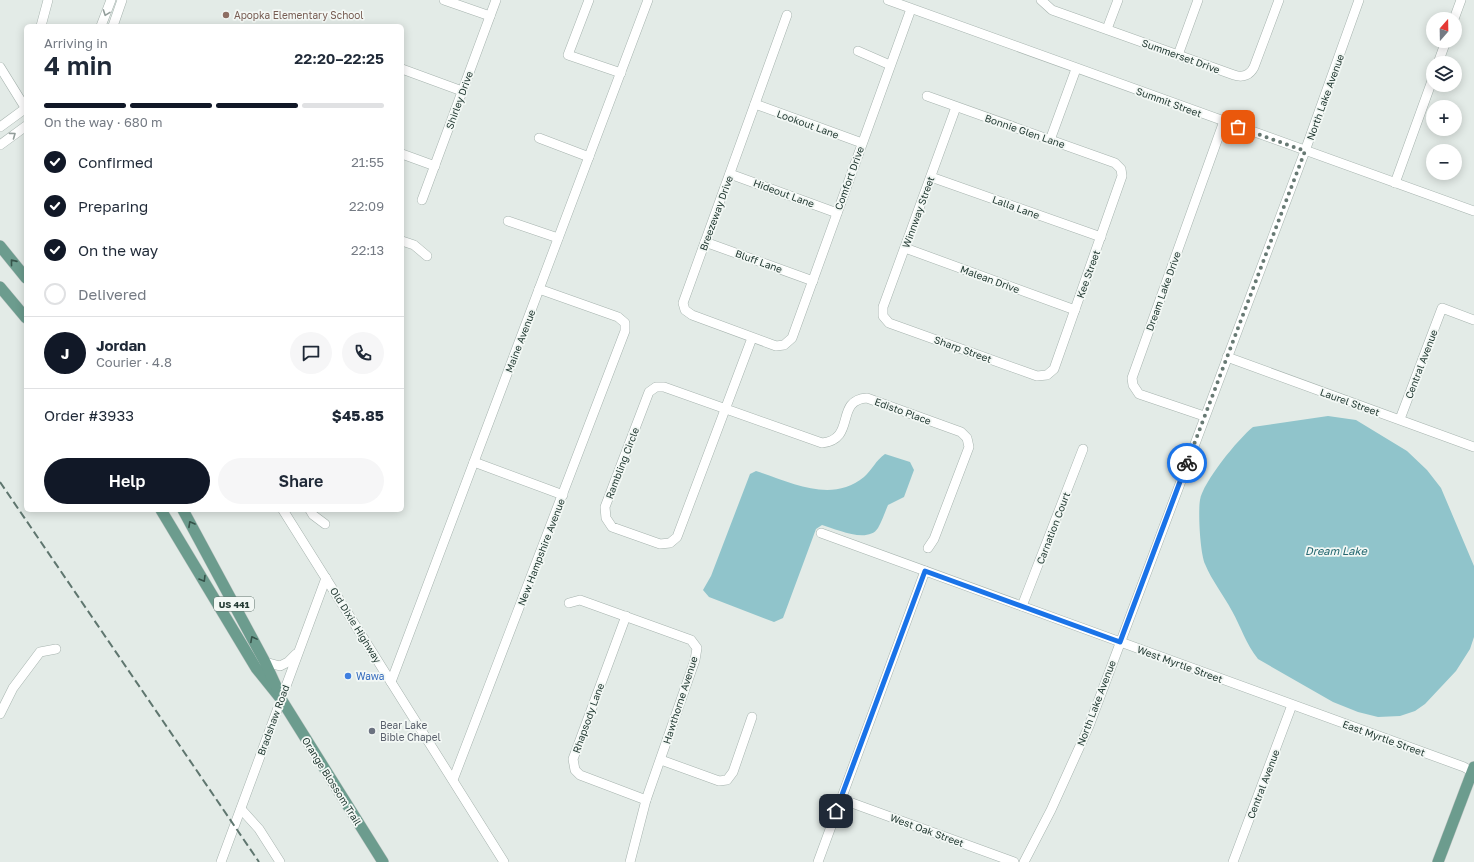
<!DOCTYPE html>
<html lang="en">
<head>
<meta charset="utf-8">
<style>
	:root { --surface:#fff; --page:#f6f6f7; --text:#1f2937; --muted:#747a83; --line:#e0e1e3; --accent:#111827 }
	body { margin:0; font-family:"Golos Text",sans-serif; background:var(--page); color:var(--text); height:100vh; display:flex; flex-direction:column; font-size:15px; white-space:nowrap }
	* { box-sizing:border-box; margin:0 }
	p { font-size:13px; color:var(--muted) }
	.icon { flex:none; width:22px; height:22px; fill:none; stroke:currentColor; stroke-width:2; stroke-linecap:round; stroke-linejoin:round }
	.map { position:relative; flex:1; overflow:hidden }
	.drawer { position:absolute; left:24px; top:24px; width:380px; height:488px; display:flex; flex-direction:column; background:var(--surface); border-radius:6px; box-shadow:0 2px 10px #0003 }
	.drawer>* { flex:none }
	.needle { width:26px; rotate:20deg }
	.controls { position:absolute; left:1426px; top:12px; display:grid; gap:8px }
	.controls a { display:grid; place-items:center; width:36px; height:36px; border-radius:50%; background:var(--surface); box-shadow:0 2px 10px #0003; font-size:20px }
	.pin { position:absolute; display:grid; place-items:center; width:34px; height:34px; color:#fff; margin:-17px; border-radius:8px; box-shadow:0 2px 6px #0006 }
	.courier { position:absolute; display:grid; place-items:center; width:40px; height:40px; margin:-20px; border:3px solid #1a73e8; border-radius:50%; background:#fff; color:#222; box-shadow:0 1px 5px #0007 }
	.headline em { font-style:normal; font-weight:600 }
	.headline div { display:flex; flex-direction:column-reverse }
	.headline { display:flex; align-items:center; justify-content:space-between; height:68px; padding:0 20px }
	h1 { font-size:26px; font-weight:600; line-height:30px }
	.bar { display:grid; grid-template-columns:repeat(4,1fr); gap:6px 4px; align-content:center; height:48px; padding:0 20px }
	.bar i { height:5px; border-radius:3px; background:var(--line) }
	.bar .current { background:var(--accent) }
	.bar p { grid-column:span 4 }
	.line { display:flex; align-items:center; gap:10px; padding:0 20px; border-top:1px solid var(--line) }
	.line div { flex:1 }
	.round { display:grid; place-items:center; flex:none; width:42px; height:42px; border-radius:21px; background:var(--page) }
	ol { padding:0 20px; list-style:none }
	li { display:flex; align-items:center; gap:12px; height:44px }
	li p { margin-inline-start:auto }
	li .icon { padding:4px; border-radius:50%; background:var(--accent); color:#fff; stroke-width:4 }
	li:last-child { color:var(--muted) }
	li i { width:22px; height:22px; border:2px solid var(--line); border-radius:50% }
	.action { display:flex; gap:8px; margin-top:auto; padding:8px 20px }
	.action a { flex:1; height:46px; border-radius:24px; background:var(--accent); color:#fff; font-size:16px; font-weight:600; line-height:46px; text-align:center }
	.action a+a { background:var(--page); color:var(--text) }
	.map>svg:first-child { display:block }
	.water { fill:#90c4cb }
	.lines { fill:none; stroke-linecap:round; stroke-linejoin:round }
	.minor-casing { stroke:#a6b3ae; stroke-width:10 }
	.major-casing { stroke:#c2c8c6; stroke-width:12 }
	.minor { stroke:#fff; stroke-width:9 }
	.major { stroke:#6c9c8e; stroke-width:11 }
	.rail { stroke:#5f766f; stroke-width:2; stroke-dasharray:8 4; stroke-linecap:butt }
	.oneway { stroke:#929d9a }
	.oneway2 { stroke:#36534a }
	.done { stroke:#677973; stroke-width:4; stroke-dasharray:0 7.2 }
	.route { stroke:#1a73e8; stroke-width:5 }
	.education-dot { fill:#8d6e63; stroke:#f3f8f5; stroke-width:1.5 }
	.shop-dot { fill:#3f7fe0; stroke:#f3f8f5; stroke-width:1.5 }
	.worship-dot { fill:#6b7280; stroke:#f3f8f5; stroke-width:1.5 }
	.labels { text-anchor:middle; dominant-baseline:central; stroke-width:3.5; stroke-linejoin:round; paint-order:stroke }
	.shield { fill:#f3f8f5; stroke:#62746e; stroke-width:1 }
	.shield-label { font-size:9px; font-weight:bold; fill:#243b34 }
	.education-label { font-size:10px; fill:#785e54; stroke:#f3f8f5; text-anchor:start }
	.street-label { font-size:10px; fill:#243b34; stroke:#f3f8f5 }
	.shop-label { font-size:10px; fill:#366cbe; stroke:#f3f8f5; text-anchor:start }
	.worship-label { font-size:10px; fill:#5b616d; stroke:#f3f8f5; text-anchor:start }
	.water-label { font-size:11px; font-style:italic; fill:#246871; stroke:#f3f8f5 }
</style>
</head>
<body>
<div class="map">
<svg width="1474" height="862" viewBox="0 0 1474 862">
	<rect width="100%" height="100%" fill="#e3ebe7"/>
	<g class="water">
		<path d="M1328 416 1356 420 1407 451 1427 470 1441 488 1474 566V637L1470 649 1456 671 1425 704 1415 711 1400 716 1378 717 1358 712 1333 702 1258 659C1246 644 1241 627 1232 611 1223 594 1212 581 1205 564 1200 552 1198 512 1200 500 1203 482 1238 439 1253 427Z"/>
		<path d="M885 454 910 462 914 470 904 497 888 505C885 512 882 521 878 528 868 544 836 529 822 525L816 529 783 618 774 622 709 597 703 590 711 576 750 474 756 471C791 482 831 504 864 477 872 470 876 460 885 454Z"/>
	</g>
	<g class="lines">
		<g class="minor-casing">
			<g id="minor">
				<path d="M444 0 490 16"/>
				<path d="M589 0 568 55 621 73"/>
				<path d="M888 0 1474 211"/>
				<path d="M1041 0 1052 10 1234 75C1243 78 1250 75 1254 67L1279 0"/>
				<path d="M787 15 683 303 685 310 692 315 776 346 784 345 792 338 911 9"/>
				<path d="M1454 19 1461 0"/>
				<path d="M41 26 48 0"/>
				<path d="M101 26 111 0"/>
				<path d="M113 26 122 0"/>
				<path d="M1107 29 1118 0"/>
				<path d="M858 51 890 65"/>
				<path d="M1178 55 1198 0"/>
				<path d="M1438 63 1446 41"/>
				<path d="M0 67 26 109"/>
				<path d="M402 69 462 91"/>
				<path d="M927 96 1115 163 1121 169 1122 176 1054 369 1047 375 1037 376 889 323 883 316V307L956 107"/>
				<path d="M755 104 862 143"/>
				<path d="M0 127 26 108"/>
				<path d="M539 138 589 157"/>
				<path d="M1050 140 1076 69"/>
				<path d="M0 145 26 126"/>
				<path d="M402 154 435 166"/>
				<path d="M730 174 837 213"/>
				<path d="M931 177 1101 237"/>
				<path d="M1395 183 1433 78"/>
				<path d="M422 200 496 0"/>
				<path d="M508 221 558 238"/>
				<path d="M402 241 414 245 427 256"/>
				<path d="M705 242 813 281"/>
				<path d="M905 248 1075 310"/>
				<path d="M752 338 677 537 670 543 660 544 612 527 606 518 605 507 649 392 656 387H664L822 443C857 439 834 400 867 398L961 432 967 438 969 447 934 539 928 548"/>
				<path d="M1227 357 1474 447"/>
				<path d="M1204 416 1139 394 1133 385 1132 378 1224 121"/>
				<path d="M1400 419 1442 308 1474 320"/>
				<path d="M474 462 563 495"/>
				<path d="M283 510 504 862"/>
				<path d="M310 510 313 515 325 524"/>
				<path d="M821 533 1464 767 1474 773"/>
				<path d="M569 603 580 600 691 640 697 648 695 660 646 800 630 862"/>
				<path d="M1022 606 1083 449"/>
				<path d="M626 616 573 759 575 770 580 775 646 800"/>
				<path d="M265 662 280 666 288 662 296 654"/>
				<path d="M391 682 648 0"/>
				<path d="M0 714 13 688 40 652 56 649"/>
				<path d="M661 760 719 781 727 780 733 772 752 717"/>
				<path d="M453 780 625 331V323L618 317 539 289"/>
				<path d="M841 799 1014 862"/>
				<path d="M241 809 259 829 280 862"/>
				<path d="M221 862 326 578"/>
				<path d="M818 862 925 571"/>
				<path d="M1024 862 1051 810 1089 726 1305 151 1359 0"/>
				<path d="M1233 862 1292 705"/>
			</g>
		</g>
		<g class="major-casing">
			<g id="major">
				<path d="M0 246 26 278"/>
				<path d="M0 287 26 318"/>
				<path d="M161 510 256 668 281 699 383 862"/>
				<path d="M183 510 265 662 276 686"/>
				<path d="M1438 862 1474 767"/>
			</g>
		</g>
		<use href="#minor" class="minor"/>
		<use href="#major" class="major"/>
		<path class="rail" d="M0 482 259 862"/>
	</g>
	<defs><path id="oneway-chevron" d="M-2-3.5L2.5 0L-2 3.5" fill="none" stroke-width="1.6" stroke-linecap="round" stroke-linejoin="round"/></defs>
	<g class="oneway">
		<use href="#oneway-chevron" transform="translate(106 13) rotate(110)"/>
		<use href="#oneway-chevron" transform="translate(13 135) rotate(-36)"/>
	</g>
	<g class="oneway2">
		<use href="#oneway-chevron" transform="translate(13 262) rotate(-129)"/>
		<use href="#oneway-chevron" transform="translate(191 524) rotate(-119)"/>
		<use href="#oneway-chevron" transform="translate(203 579) rotate(59)"/>
		<use href="#oneway-chevron" transform="translate(253 639) rotate(-118)"/>
	</g>
	<g class="lines">
		<path class="done" d="M1187 463 1305 151 1238 127"/>
		<path class="route" d="M836 811 925 571 1120 642 1187 463"/>
	</g>
	<circle class="education-dot" cx="226" cy="15" r="4"/>
	<circle class="shop-dot" cx="348" cy="676" r="4"/>
	<circle class="worship-dot" cx="372" cy="731" r="4"/>
	<g class="labels">
		<rect class="shield" x="214" y="597" width="40" height="14" rx="3"/>
		<g class="shield-label">
			<text x="234" y="604">US 441</text>
		</g>
		<g class="education-label">
			<text x="234" y="15">Apopka Elementary School</text>
		</g>
		<g class="street-label">
			<text transform="translate(1181 56) rotate(20)">Summerset Drive</text>
			<text transform="translate(1325 97) rotate(-70)">North Lake Avenue</text>
			<text transform="translate(459 100) rotate(-70)">Shirley Drive</text>
			<text transform="translate(1169 102) rotate(20)">Summit Street</text>
			<text transform="translate(808 124) rotate(20)">Lookout Lane</text>
			<text transform="translate(1025 131) rotate(19)">Bonnie Glen Lane</text>
			<text transform="translate(849 178) rotate(-70)">Comfort Drive</text>
			<text transform="translate(784 193) rotate(20)">Hideout Lane</text>
			<text transform="translate(1016 207) rotate(20)">Lalla Lane</text>
			<text transform="translate(918 212) rotate(-70)">Winnway Street</text>
			<text transform="translate(716 213) rotate(-70)">Breezeway Drive</text>
			<text transform="translate(759 261) rotate(20)">Bluff Lane</text>
			<text transform="translate(1088 274) rotate(-70)">Kee Street</text>
			<text transform="translate(990 279) rotate(20)">Malean Drive</text>
			<text transform="translate(1163 291) rotate(-70)">Dream Lake Drive</text>
			<text transform="translate(520 341) rotate(-69)">Maine Avenue</text>
			<text transform="translate(963 349) rotate(20)">Sharp Street</text>
			<text transform="translate(1421 364) rotate(-69)">Central Avenue</text>
			<text transform="translate(1350 402) rotate(20)">Laurel Street</text>
			<text transform="translate(903 411) rotate(20)">Edisto Place</text>
			<text transform="translate(622 463) rotate(-69)">Rambling Circle</text>
			<text transform="translate(1053 528) rotate(-69)">Carnation Court</text>
			<text transform="translate(541 552) rotate(-69)">New Hampshire Avenue</text>
			<text transform="translate(356 625) rotate(58)">Old Dixie Highway</text>
			<text transform="translate(1180 664) rotate(20)">West Myrtle Street</text>
			<text transform="translate(680 700) rotate(-72)">Hawthorne Avenue</text>
			<text transform="translate(1096 703) rotate(-69)">North Lake Avenue</text>
			<text transform="translate(588 718) rotate(-70)">Rhapsody Lane</text>
			<text transform="translate(273 720) rotate(-70)">Bradshaw Road</text>
			<text transform="translate(1384 738) rotate(20)">East Myrtle Street</text>
			<text transform="translate(332 781) rotate(58)">Orange Blossom Trail</text>
			<text transform="translate(1263 784) rotate(-69)">Central Avenue</text>
			<text transform="translate(927 830) rotate(20)">West Oak Street</text>
		</g>
		<g class="shop-label">
			<text x="356" y="676">Wawa</text>
		</g>
		<g class="worship-label">
			<text x="380" y="725">Bear Lake<tspan x="380" dy="12">Bible Chapel</tspan></text>
		</g>
		<g class="water-label">
			<text x="1336" y="550">Dream Lake</text>
		</g>
	</g>
</svg>
<div class="controls">
<a><svg class="needle" viewBox="-14 -14 28 28"><path d="M0-13l5 13h-10z" fill="#e53935"/><path d="M0 13l5-13h-10z" fill="#747a83"/></svg></a>
<a><svg class="icon" aria-label="layers" viewBox="0 0 24 24"><path d="M12 4l9 5-9 5-9-5zM3 14l9 5 9-5"/></svg></a>
<a>+</a>
<a>−</a>
</div>
<div class="pin" style="left:1238px;top:127px;background:#ea580c"><svg class="icon" aria-label="bag" viewBox="0 0 24 24"><path d="M5 8h14l-1 12H6zM9 8a3 3 0 0 1 6 0"/></svg></div>
<div class="pin" style="left:836px;top:811px;background:#1f2937"><svg class="icon" aria-label="home" viewBox="0 0 24 24"><path d="M3 11l9-7 9 7M6 9v11h12V9"/></svg></div>
<div class="courier" style="left:1187px;top:463px"><svg class="icon" aria-label="bike" viewBox="0 0 24 24"><circle cx="6" cy="16" r="4"/><circle cx="18" cy="16" r="4"/><path d="M6 16l4-8h5l3 8M10 8l3 8H6M13 5h3"/></svg></div>
<section class="drawer">
<div class="headline"><div><h1>4 min</h1><p>Arriving in</p></div><em>22:20–22:25</em></div>
<div class="bar"><i class="current"></i><i class="current"></i><i class="current"></i><i></i><p>On the way · 680 m</p></div>
<ol>
<li><svg class="icon" aria-label="check" viewBox="0 0 24 24"><path d="M5 12l5 5 9-10"/></svg>Confirmed<p>21:55</p></li>
<li><svg class="icon" aria-label="check" viewBox="0 0 24 24"><path d="M5 12l5 5 9-10"/></svg>Preparing<p>22:09</p></li>
<li><svg class="icon" aria-label="check" viewBox="0 0 24 24"><path d="M5 12l5 5 9-10"/></svg>On the way<p>22:13</p></li>
<li><i></i>Delivered</li>
</ol>
<div class="line" style="height:72px"><b class="round" style="background:var(--accent);color:#fff">J</b><div><b>Jordan</b><p>Courier · 4.8</p></div><a class="round"><svg class="icon" aria-label="chat" viewBox="0 0 24 24"><path d="M4 5h16v11H9l-5 4z"/></svg></a><a class="round"><svg class="icon" aria-label="phone" viewBox="0 0 24 24"><path d="M5 4h4l2 5-3 2q2 4 5 5l2-3 5 2v4C11 20 4 13 5 4z"/></svg></a></div>
<div class="line" style="height:52px"><div>Order #3933</div><b>$45.85</b></div>
<div class="action"><a>Help</a><a>Share</a></div>
</section>
</div>
</body>
</html>
